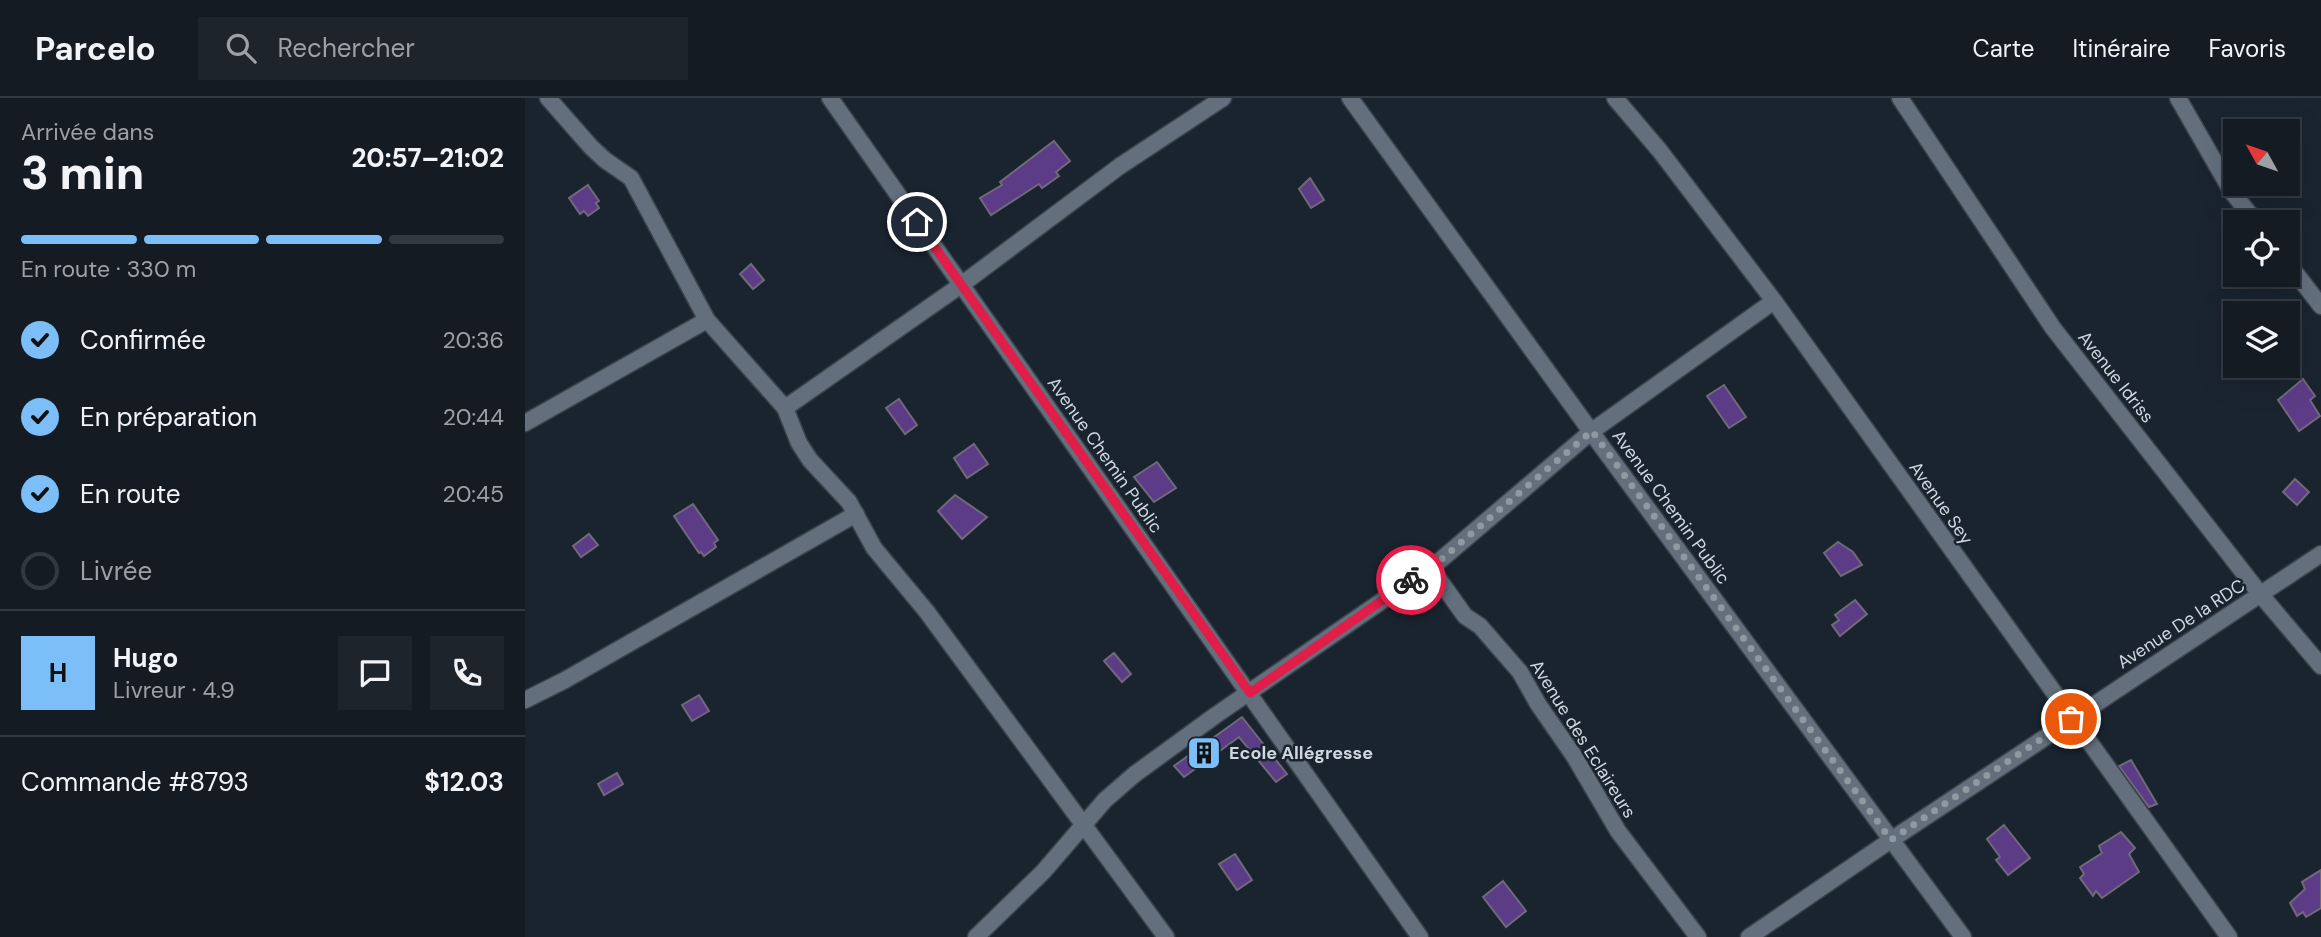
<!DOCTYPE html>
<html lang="fr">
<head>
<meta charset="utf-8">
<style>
	:root { --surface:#141b23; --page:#1d242b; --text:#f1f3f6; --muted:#9da1a6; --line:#333941; --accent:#7bbef8 }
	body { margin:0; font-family:"DM Sans",sans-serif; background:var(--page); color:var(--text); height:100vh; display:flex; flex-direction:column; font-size:26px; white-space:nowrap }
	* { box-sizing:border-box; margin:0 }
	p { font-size:23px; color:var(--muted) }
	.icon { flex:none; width:38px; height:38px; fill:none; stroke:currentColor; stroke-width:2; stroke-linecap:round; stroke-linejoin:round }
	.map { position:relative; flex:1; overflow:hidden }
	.sheet { display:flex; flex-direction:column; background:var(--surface); width:525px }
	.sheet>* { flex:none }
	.needle { width:46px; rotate:310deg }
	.buttons { position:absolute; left:1698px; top:21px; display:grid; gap:14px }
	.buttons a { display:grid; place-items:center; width:77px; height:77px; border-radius:0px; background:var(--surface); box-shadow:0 7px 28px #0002,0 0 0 2px var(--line); font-size:35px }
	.pin { position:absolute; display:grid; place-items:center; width:60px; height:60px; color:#fff; margin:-30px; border:4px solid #fff; border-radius:50%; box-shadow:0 2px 7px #0007 }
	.courier { position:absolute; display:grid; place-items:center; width:70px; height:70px; margin:-35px; border:5px solid #e11d48; border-radius:50%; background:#fff; color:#222; box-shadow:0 2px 9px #0007 }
	.overview em { font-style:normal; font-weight:800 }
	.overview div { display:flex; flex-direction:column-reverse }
	.overview { display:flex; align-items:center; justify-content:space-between; height:119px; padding:0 21px }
	h1 { font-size:46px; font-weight:800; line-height:52px }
	.bar { display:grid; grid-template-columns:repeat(4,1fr); gap:10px 7px; align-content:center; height:84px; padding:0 21px }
	.bar i { height:9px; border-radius:5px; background:var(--line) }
	.bar .selected { background:var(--accent) }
	.bar p { grid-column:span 4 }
	.line { display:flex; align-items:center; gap:18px; padding:0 21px; border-top:2px solid var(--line) }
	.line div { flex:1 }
	.round { display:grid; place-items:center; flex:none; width:74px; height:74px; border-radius:0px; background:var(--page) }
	ol { padding:0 21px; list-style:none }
	li { display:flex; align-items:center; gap:21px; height:77px }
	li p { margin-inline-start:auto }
	li .icon { padding:7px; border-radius:50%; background:var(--accent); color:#111; stroke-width:4 }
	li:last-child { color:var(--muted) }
	li i { width:38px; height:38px; border:4px solid var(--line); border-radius:50% }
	header { display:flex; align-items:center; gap:42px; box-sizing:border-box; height:98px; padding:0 35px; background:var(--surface); border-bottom:2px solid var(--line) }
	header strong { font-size:33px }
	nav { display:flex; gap:38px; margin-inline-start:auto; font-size:24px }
	.search { width:490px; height:63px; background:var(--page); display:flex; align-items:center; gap:18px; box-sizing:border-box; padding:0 24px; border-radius:0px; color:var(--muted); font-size:26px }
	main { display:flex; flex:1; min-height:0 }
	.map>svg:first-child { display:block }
	.building { fill:#5d3c87; stroke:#6f6979; stroke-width:2 }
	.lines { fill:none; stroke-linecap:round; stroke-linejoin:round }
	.minor-casing { stroke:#3a424b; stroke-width:19 }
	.minor { stroke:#636f7d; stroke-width:16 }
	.done { stroke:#9098a1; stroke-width:7; stroke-dasharray:0 12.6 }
	.route { stroke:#e11d48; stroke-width:9 }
	.labels { text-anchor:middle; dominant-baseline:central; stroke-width:5; stroke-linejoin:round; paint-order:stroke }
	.street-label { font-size:18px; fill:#d0d7df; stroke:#1a242f }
	.poi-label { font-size:18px; font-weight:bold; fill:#d0d7df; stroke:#1a242f; text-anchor:start }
</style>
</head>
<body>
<header>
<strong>Parcelo</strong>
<div class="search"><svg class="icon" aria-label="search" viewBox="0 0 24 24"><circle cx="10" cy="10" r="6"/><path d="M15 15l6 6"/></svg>Rechercher</div>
<nav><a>Carte</a><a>Itinéraire</a><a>Favoris</a></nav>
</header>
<main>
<section class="sheet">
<div class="overview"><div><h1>3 min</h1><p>Arrivée dans</p></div><em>20:57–21:02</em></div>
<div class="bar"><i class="selected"></i><i class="selected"></i><i class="selected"></i><i></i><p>En route · 330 m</p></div>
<ol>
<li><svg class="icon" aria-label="check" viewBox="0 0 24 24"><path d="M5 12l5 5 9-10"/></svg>Confirmée<p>20:36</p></li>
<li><svg class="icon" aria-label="check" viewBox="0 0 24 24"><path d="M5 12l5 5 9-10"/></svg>En préparation<p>20:44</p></li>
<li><svg class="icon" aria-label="check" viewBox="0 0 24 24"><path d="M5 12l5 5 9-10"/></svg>En route<p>20:45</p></li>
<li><i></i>Livrée</li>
</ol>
<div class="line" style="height:126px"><b class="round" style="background:var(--accent);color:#111">H</b><div><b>Hugo</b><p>Livreur · 4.9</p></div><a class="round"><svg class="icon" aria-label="chat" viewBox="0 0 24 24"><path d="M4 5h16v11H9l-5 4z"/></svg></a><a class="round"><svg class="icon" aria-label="phone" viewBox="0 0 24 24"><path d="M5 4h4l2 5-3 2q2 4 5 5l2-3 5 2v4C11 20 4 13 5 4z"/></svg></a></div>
<div class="line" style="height:91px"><div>Commande #8793</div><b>$12.03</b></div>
</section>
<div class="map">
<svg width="1796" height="839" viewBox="0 0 1796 839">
	<rect width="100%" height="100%" fill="#1a242f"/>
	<g class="building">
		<path d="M529 43 545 63 531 74 534 78 517 90 514 86 466 117 455 100 477 87 475 84Z"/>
		<path d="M785 80 799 102 786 110 774 91Z"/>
		<path d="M63 87 74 103 71 105 74 110 63 118 59 113 55 116 44 100Z"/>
		<path d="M226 166 239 182 228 191 215 176Z"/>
		<path d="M1778 281 1790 298 1785 302 1795 318 1774 333 1753 302Z"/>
		<path d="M1199 287 1221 319 1204 330 1182 298Z"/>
		<path d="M374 301 392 327 380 336 361 310Z"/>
		<path d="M449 346 463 366 442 380 429 360Z"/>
		<path d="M632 364 651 390 629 404 609 379Z"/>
		<path d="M1770 381 1784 394 1772 407 1758 394Z"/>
		<path d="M430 397 462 419 437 441 413 413Z"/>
		<path d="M168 406 193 442 189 445 191 449 179 458 176 454 174 455 149 418Z"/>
		<path d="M64 436 73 447 56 459 48 448Z"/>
		<path d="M1313 444 1328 454 1337 467 1316 478 1299 455Z"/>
		<path d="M1330 502 1342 516 1315 538 1307 527 1314 522 1310 517Z"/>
		<path d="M589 555 606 576 597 584 579 563Z"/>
		<path d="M174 597 184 613 167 623 157 607Z"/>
		<path d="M717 619 762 676 751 684 714 639 659 679 649 668Z"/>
		<path d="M1606 662 1632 706 1624 709 1594 668Z"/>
		<path d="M92 675 98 686 79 697 73 686Z"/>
		<path d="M1479 727 1505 760 1483 777 1471 762 1475 759 1462 741Z"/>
		<path d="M1596 734 1610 750 1604 756 1614 774 1577 800 1571 793 1568 798 1555 780 1559 776 1555 769 1577 755 1574 748Z"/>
		<path d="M710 756 727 782 712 792 694 766Z"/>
		<path d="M1796 772V810L1781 819 1778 814 1772 818 1765 805 1780 791 1777 784Z"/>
		<path d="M978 783 1001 813 981 829 958 799Z"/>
	</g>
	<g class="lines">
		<g class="minor-casing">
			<g id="minor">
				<path d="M23 0 66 49 80 62 106 80 182 222 260 310 274 345 285 362 324 404 349 450 402 514 641 839"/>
				<path d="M305 0 895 839"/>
				<path d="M825 0 1075 346 1438 839"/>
				<path d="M1090 0 1135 53 1249 203 1704 839"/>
				<path d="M1375 0 1528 230 1736 497 1796 568"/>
				<path d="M1653 0 1707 94 1731 124"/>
				<path d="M1762 164 1796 208"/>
				<path d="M260 310 436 187 595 68 698 0"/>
				<path d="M0 325 182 222"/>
				<path d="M905 469 940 518 955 528 995 574 1013 606 1049 658 1093 733 1173 839"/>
				<path d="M0 602 40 582 331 416"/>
				<path d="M451 839 518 774 580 702 610 676 691 617 912 465 1067 333 1249 203"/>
				<path d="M1224 839 1366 742 1796 456"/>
			</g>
		</g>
		<use href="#minor" class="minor"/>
	</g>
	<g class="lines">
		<path class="done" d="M886 482 912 465 1067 333 1366 742 1546 621"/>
		<path class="route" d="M392 124 725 595 886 482"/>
	</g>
	<defs>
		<g id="building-square" transform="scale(1.75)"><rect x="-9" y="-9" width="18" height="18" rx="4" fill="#7bbef8" stroke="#1a242f"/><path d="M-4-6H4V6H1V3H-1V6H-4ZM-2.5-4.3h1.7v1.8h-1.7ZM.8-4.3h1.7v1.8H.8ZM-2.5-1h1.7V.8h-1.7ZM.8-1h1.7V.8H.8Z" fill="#111"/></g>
	</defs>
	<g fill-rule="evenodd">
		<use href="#building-square" x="679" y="655"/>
	</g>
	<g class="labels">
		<g class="street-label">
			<text transform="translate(1591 279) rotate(52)">Avenue Idriss</text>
			<text transform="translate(580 357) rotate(55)">Avenue Chemin Public</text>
			<text transform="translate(1416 405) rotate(55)">Avenue Sey</text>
			<text transform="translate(1146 409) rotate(54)">Avenue Chemin Public</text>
			<text transform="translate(1656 526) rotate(-33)">Avenue De la RDC</text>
			<text transform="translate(1058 641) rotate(58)">Avenue des Eclaireurs</text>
		</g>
		<g class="poi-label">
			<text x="704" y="655">Ecole Allégresse</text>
		</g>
	</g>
</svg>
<div class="buttons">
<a><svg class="needle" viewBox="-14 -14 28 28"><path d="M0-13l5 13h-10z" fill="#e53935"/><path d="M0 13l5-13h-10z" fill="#9da1a6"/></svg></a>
<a><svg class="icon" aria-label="locate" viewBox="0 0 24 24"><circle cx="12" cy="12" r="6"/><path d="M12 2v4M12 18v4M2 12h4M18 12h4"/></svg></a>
<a><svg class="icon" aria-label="layers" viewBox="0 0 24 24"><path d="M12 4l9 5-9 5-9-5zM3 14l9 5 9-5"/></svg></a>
</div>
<div class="pin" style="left:1546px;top:621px;background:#ea580c"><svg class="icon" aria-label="bag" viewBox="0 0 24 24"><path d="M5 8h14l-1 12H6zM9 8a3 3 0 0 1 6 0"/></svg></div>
<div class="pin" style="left:392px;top:124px;background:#1f2937"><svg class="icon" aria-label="home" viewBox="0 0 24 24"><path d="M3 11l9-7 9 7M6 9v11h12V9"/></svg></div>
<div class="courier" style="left:886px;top:482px"><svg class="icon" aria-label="bike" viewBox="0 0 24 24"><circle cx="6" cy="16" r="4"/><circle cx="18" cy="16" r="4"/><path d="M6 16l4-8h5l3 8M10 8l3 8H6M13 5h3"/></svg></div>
</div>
</main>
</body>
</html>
